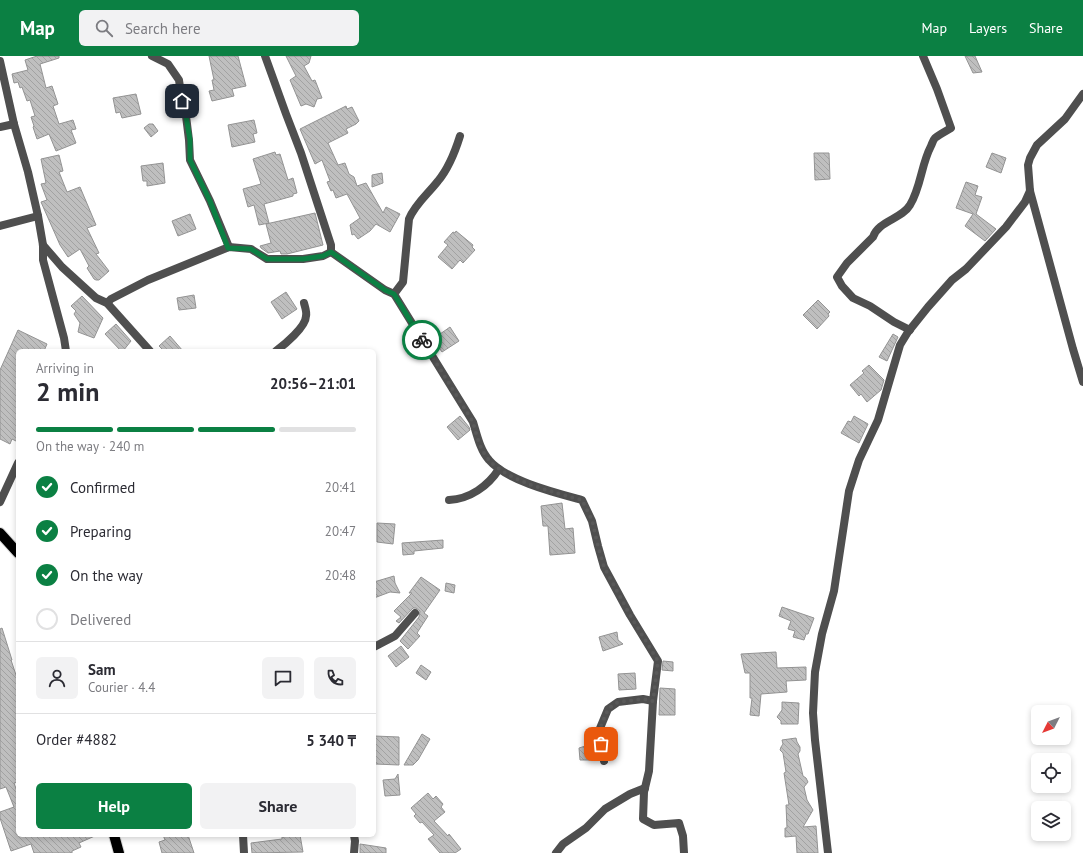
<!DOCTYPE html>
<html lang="en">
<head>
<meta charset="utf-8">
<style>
	:root { --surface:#fff; --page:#f2f2f3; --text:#2b2b33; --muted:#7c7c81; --line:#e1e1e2; --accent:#0b8043 }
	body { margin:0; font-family:"PT Sans",sans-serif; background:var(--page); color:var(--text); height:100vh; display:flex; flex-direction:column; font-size:15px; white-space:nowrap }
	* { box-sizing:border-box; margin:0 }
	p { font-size:13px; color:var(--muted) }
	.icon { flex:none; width:22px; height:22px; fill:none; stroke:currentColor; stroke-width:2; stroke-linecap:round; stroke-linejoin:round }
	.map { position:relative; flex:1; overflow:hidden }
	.sheet { position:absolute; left:16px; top:293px; width:360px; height:488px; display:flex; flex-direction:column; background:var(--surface); border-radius:6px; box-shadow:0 2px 6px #0003 }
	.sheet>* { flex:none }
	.needle { width:26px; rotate:228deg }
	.controls { position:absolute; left:1031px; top:649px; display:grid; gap:8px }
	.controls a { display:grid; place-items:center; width:40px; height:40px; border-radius:6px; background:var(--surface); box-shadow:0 2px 6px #0003; font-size:20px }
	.pin { position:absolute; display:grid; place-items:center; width:34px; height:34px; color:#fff; margin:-17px; border-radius:8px; box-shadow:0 2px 6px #0006 }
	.courier { position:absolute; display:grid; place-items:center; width:40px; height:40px; margin:-20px; border:3px solid #0b8043; border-radius:50%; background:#fff; color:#222; box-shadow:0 1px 5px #0007 }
	.head em { font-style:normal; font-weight:800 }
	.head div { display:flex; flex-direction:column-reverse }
	.head { display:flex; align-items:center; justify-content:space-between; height:68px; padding:0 20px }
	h1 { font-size:26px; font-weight:800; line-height:30px }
	.bar { display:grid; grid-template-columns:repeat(4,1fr); gap:6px 4px; align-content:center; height:48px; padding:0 20px }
	.bar i { height:5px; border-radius:3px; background:var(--line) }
	.bar .current { background:var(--accent) }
	.bar p { grid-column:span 4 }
	.line { display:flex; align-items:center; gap:10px; padding:0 20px; border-top:1px solid var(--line) }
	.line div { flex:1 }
	.round { display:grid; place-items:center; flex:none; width:42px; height:42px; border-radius:6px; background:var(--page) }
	ol { padding:0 20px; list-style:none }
	li { display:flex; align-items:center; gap:12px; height:44px }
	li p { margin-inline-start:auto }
	li .icon { padding:4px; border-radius:50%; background:var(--accent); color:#fff; stroke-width:4 }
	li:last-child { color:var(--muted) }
	li i { width:22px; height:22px; border:2px solid var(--line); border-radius:50% }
	.cta { display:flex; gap:8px; margin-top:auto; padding:8px 20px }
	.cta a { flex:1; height:46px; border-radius:6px; background:var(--accent); color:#fff; font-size:16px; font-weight:800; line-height:46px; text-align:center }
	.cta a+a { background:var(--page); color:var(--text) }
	header { display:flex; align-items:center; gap:24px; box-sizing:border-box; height:56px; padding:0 20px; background:var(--accent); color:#fff }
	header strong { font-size:19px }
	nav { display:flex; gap:22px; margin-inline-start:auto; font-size:14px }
	.search { width:280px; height:36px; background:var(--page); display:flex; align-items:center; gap:10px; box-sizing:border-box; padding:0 14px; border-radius:6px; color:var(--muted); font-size:15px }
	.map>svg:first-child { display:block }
	.building { fill:url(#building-back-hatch); stroke:#939393 }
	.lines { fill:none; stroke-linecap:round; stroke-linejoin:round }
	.primary-casing { stroke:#dbdbdb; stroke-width:12 }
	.minor { stroke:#4f4f4f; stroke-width:8 }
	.primary { stroke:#000; stroke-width:10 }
	.done { stroke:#595959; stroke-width:4; stroke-dasharray:0 7.2 }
	.route { stroke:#0b8043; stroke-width:5 }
</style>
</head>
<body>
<header>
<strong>Map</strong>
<div class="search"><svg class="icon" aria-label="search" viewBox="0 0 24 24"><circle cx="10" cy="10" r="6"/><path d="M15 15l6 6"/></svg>Search here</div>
<nav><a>Map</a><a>Layers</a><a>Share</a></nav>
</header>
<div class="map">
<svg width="1083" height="797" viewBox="0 0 1083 797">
	<defs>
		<pattern id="building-back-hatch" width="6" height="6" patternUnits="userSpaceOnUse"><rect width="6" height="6" fill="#bfbfbf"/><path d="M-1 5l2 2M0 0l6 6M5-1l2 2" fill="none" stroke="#a2a2a2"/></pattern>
	</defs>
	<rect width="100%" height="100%" fill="#fff"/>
	<g class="building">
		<path d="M37 0H59V2L40 8 46 32 52 30 58 48 53 50 59 68 73 64 76 73 71 74 76 87 56 95 49 78 37 83 33 71 34 70 31 61 35 60 30 44 27 45 22 31 20 32 18 26 14 27 12 18 28 14 25 4Z"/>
		<path d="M209 0H238L246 30 232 33 234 40 212 45 209 35 214 34 212 24H214Z"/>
		<path d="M286 0H311L309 7 304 10 312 25 315 24 322 42 317 43 314 51 306 48 301 50 290 24 296 20Z"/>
		<path d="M965 0H975L982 16 973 17Z"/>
		<path d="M136 38 141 58 122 62 120 56 116 57 113 42Z"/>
		<path d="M346 50 347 53 352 51 359 65 356 68 346 73 348 77 328 87 338 109 345 107 349 118 354 121 357 130 366 127 383 157 386 151 400 158 390 176 376 168 370 175 358 183 354 178 352 179 350 169 360 162 347 138 336 142 333 134 331 135 327 126 330 125 322 104 315 108 300 73Z"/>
		<path d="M254 64 257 77 253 78 255 86 232 91 228 69Z"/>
		<path d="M149 68H153L158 75 151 81 144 72Z"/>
		<path d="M275 96 276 99 280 98 288 124 293 122 297 137 293 138V140L264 148 269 167 259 169 254 149 248 151 243 133 261 128 253 103Z"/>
		<path d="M814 97H829L830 123 815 124Z"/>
		<path d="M992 97 1006 102 1001 117 986 111Z"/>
		<path d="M59 99 63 115 59 116 67 136 80 131 96 169 87 172 99 197 96 198 109 215 99 224H96L94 223 87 212 89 210 80 193 68 201 60 189 41 146 47 144 41 128 46 127 41 103Z"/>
		<path d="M163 107 165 127 147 130V125H143L141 110Z"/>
		<path d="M382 117 383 127 372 131V119Z"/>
		<path d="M966 126 978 130 975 139 982 141 976 158 996 173 985 185 965 170 973 158 956 152Z"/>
		<path d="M315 157 323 189 287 198H281L280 195 268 197 261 192 260 190 271 187 266 168Z"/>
		<path d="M190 158 196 173 178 180 172 165Z"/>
		<path d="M456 175 473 189 472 191 475 194 463 207 460 204 452 213 438 201 448 189 444 186 453 176 455 177Z"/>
		<path d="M286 236 297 253 282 263 271 246Z"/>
		<path d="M194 239 196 252 179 254 177 242Z"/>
		<path d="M82 240 103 262 94 282 78 276 80 267 74 258 76 255 71 250Z"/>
		<path d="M818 244 830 256 828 258 829 260 817 273 803 259Z"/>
		<path d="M116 268 131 285 123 295H121L105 278Z"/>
		<path d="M450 271 459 285 442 296 433 283Z"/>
		<path d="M18 274 47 288 44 295H18V386L12 383 10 388 0 383V314Z"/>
		<path d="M893 278 898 281 887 305 879 301Z"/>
		<path d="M170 280 183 295H164L159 290Z"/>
		<path d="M869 309 884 324 881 334 867 346 861 338 859 340 850 329 864 317 862 315Z"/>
		<path d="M460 360 469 371 470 374 458 384 447 371Z"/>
		<path d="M854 360 868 368 859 387 841 377 848 365 851 366Z"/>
		<path d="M562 447 565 473 573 472 575 497 550 499 548 470H543L541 450Z"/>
		<path d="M377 467 395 468 393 488 377 486Z"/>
		<path d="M443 484V492L414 495V498L403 499 402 487Z"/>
		<path d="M394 520 395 527 400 537 390 536 374 542V526Z"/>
		<path d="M421 521 440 534 424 557 428 560 417 577 420 580 408 593 400 585 419 561 420 555 416 552H413L399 567 396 565 401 561 394 555 412 537H409Z"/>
		<path d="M446 527 455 529 454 537 445 535Z"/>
		<path d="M782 551 814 562 808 578H806L804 584 793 581 795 575 788 573 791 565 779 560Z"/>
		<path d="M2 572 12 604H11L18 625V726L14 727 18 738V779H97L79 787 81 791 72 795V797H34L31 788 11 795 0 762V756L14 751 6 731 0 733V573Z"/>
		<path d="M617 576 618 584 623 588 603 595 599 581Z"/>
		<path d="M401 590 409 601 396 611 388 600Z"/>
		<path d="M776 596 777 612 806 611V624L786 625 787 636 761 638 759 660 750 659 752 642H750V617H745L741 598Z"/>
		<path d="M663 605 673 606V615L662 614Z"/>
		<path d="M421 609 431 616 426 624 416 617Z"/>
		<path d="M635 617 636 633 619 634 618 618Z"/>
		<path d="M660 632 675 633V659H659Z"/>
		<path d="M782 646 799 647 798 668H781V665L777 661 782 654Z"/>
		<path d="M422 678 430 683 418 704 413 709H404Z"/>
		<path d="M374 680 399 681V709L375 708Z"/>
		<path d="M796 682 797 686 800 691V695L798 698 803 720 806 722 808 726 804 731 807 744 813 754 803 771 816 770 818 797H797L796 780 785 781V772H787L786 749H789L784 717 786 716 783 697 780 694 781 691 783 688 782 684Z"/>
		<path d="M595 687 598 704H580L579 692Z"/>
		<path d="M398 718 400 739 385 740 383 724 395 723Z"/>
		<path d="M428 737 433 743 436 740 443 748 441 751 445 756 434 765 448 780 449 778 461 793 455 797H440L428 783 434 779 422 766 420 767 414 760 416 758 411 752Z"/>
		<path d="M163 779H188L194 797H162L159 786 165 784Z"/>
		<path d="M300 779 303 796 252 797 251 787 282 783V781Z"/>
		<path d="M360 788 386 792V797H360Z"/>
	</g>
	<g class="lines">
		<g class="primary-casing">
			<g id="primary">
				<path d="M0 477 18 497"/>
				<path d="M114 779 119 797"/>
			</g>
		</g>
		<g class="minor">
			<path d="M152 0 168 8 179 24 182 45 186 60 189 84 190 104 210 145 229 191"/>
			<path d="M265 0 286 58 301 97 331 189V196"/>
			<path d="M0 5 14 68 28 116 38 160 43 189V204L64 282 66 295"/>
			<path d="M1083 38 1065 63 1037 89 1030 102 1028 109 1030 135 1073 293 1083 326"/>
			<path d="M0 71 14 68"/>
			<path d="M0 170 38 160"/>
			<path d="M43 189 62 211 96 242 107 247 150 295"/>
			<path d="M331 196 385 234 394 238 473 366C477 379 480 394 489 404 507 425 556 437 582 444L592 465 598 490 604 511 630 559 658 605 653 645 649 715 644 736 643 763 654 769 679 767 683 780 684 797"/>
			<path d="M394 238 403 226 409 163C415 148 428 138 438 125 449 112 455 96 460 80"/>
			<path d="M107 247 111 243 148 224 229 191 251 193 267 203H303L323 200 331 196"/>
			<path d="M910 274 894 266 870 250 853 242 842 230 837 221 847 207 873 181C878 165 902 163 910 149 921 131 921 109 931 90 932 88 933 84 935 82 940 78 946 75 951 72L937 33 923 0"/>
			<path d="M276 295C284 289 306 271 306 260 307 256 305 251 304 247"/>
			<path d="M449 444C470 443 488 430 499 413"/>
			<path d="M0 446 18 407"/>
			<path d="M374 591 395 580 415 557"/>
			<path d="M604 705 598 677 608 653 618 646 643 643 653 645"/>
			<path d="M243 779 244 797"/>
			<path d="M354 797 355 785 354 779"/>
			<path d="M556 797 563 788 586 772 605 753 630 738 645 732"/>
			<path d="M828 797 815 684 813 657 815 616 822 578 834 535 849 435 859 404 878 364 900 289 908 276 928 251 952 224 966 213 1006 171 1025 146 1030 135"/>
		</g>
		<use href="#primary" class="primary"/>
	</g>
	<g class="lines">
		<path class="done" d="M422 284 473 366C476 378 480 394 489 404 507 425 556 437 582 444L592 464 598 490 604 511 630 559 658 605 653 645 643 643 618 646 608 653 598 677 601 688"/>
		<path class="route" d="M182 45 186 60 190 84V104L210 145 228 192 251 193 267 203H303L323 200 331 196 385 234 394 238 422 284"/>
	</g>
</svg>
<div class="controls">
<a><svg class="needle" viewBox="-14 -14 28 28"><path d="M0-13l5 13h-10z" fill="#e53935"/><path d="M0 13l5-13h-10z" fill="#7c7c81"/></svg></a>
<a><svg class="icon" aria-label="locate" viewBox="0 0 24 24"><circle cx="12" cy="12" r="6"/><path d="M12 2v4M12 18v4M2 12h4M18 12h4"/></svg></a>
<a><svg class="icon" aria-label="layers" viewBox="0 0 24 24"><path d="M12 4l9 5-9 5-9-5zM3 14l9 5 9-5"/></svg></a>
</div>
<div class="pin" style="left:601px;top:688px;background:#ea580c"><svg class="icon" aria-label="bag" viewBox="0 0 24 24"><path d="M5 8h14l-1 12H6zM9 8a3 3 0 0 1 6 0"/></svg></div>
<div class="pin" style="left:182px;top:45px;background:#1f2937"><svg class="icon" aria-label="home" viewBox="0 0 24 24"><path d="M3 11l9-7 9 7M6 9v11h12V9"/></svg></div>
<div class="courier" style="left:422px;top:284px"><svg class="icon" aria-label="bike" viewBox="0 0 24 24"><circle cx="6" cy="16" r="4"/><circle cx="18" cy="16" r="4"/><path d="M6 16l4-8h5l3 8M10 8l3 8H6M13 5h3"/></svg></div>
<section class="sheet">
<div class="head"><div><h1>2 min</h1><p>Arriving in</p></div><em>20:56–21:01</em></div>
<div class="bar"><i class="current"></i><i class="current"></i><i class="current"></i><i></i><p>On the way · 240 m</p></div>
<ol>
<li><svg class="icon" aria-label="check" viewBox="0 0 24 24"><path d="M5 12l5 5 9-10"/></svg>Confirmed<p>20:41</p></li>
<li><svg class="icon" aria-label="check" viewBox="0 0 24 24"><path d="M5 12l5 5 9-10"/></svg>Preparing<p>20:47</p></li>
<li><svg class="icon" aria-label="check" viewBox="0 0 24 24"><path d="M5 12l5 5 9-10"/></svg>On the way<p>20:48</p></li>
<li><i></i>Delivered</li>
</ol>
<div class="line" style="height:72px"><a class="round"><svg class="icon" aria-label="person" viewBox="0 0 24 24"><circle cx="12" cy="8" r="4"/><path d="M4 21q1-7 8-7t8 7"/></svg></a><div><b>Sam</b><p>Courier · 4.4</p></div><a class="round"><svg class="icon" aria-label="chat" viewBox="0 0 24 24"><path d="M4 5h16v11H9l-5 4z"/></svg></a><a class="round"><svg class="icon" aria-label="phone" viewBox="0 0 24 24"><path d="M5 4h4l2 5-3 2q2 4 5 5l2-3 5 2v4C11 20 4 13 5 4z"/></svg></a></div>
<div class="line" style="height:52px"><div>Order #4882</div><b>5 340 ₸</b></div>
<div class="cta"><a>Help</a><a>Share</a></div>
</section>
</div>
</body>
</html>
